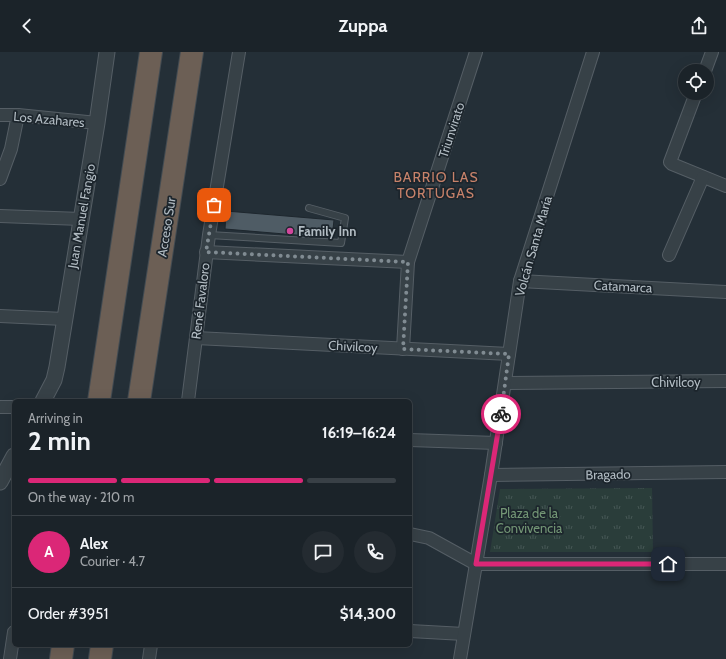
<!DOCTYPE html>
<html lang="en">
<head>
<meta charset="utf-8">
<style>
	:root { --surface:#1b2329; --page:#242b31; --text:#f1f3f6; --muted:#a0a4a8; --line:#394046; --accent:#db2777 }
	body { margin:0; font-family:Cabin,sans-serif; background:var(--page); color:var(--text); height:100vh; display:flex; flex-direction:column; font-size:15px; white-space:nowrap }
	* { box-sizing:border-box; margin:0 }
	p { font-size:13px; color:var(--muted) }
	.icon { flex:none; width:22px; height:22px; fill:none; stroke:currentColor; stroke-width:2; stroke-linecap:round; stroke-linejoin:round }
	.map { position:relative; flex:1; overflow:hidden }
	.panel { position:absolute; left:12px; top:347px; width:400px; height:248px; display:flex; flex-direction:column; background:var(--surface); border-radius:6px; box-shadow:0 4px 16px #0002,0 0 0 1px var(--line) }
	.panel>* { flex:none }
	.tools { position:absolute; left:678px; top:12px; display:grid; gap:8px }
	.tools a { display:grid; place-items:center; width:36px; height:36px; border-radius:50%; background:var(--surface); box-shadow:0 4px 16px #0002,0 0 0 1px var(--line); font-size:20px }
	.pin { position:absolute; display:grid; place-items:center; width:34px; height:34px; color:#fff; margin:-17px; border-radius:8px; box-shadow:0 2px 6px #0006 }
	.courier { position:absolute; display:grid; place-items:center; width:40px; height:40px; margin:-20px; border:3px solid #db2777; border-radius:50%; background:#fff; color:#222; box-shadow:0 1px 5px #0007 }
	.headline em { font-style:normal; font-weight:800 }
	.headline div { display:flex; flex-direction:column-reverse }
	.headline { display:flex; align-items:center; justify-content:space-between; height:68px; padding:0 16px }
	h1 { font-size:26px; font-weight:800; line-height:30px }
	.bar { display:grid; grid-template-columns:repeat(4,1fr); gap:6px 4px; align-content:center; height:48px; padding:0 16px }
	.bar i { height:5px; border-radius:3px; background:var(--line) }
	.bar .current { background:var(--accent) }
	.bar p { grid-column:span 4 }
	.line { display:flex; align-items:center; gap:10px; padding:0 16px; border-top:1px solid var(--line) }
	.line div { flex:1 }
	.round { display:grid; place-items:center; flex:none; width:42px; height:42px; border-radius:21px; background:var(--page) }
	header { display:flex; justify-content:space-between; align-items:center; height:52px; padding:0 16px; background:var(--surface); font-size:18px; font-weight:800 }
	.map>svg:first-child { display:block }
	.park { fill:url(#park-tufts) }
	.building { fill:#4f5c65; stroke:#1e272e }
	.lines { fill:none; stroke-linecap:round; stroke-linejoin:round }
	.service-casing { stroke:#555e65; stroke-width:8 }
	.minor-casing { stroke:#555e65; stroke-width:14 }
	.tertiary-casing { stroke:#555e65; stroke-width:17 }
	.motorway-casing { stroke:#424b52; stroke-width:24 }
	.service { stroke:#374147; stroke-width:6 }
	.minor { stroke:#374147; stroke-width:12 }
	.tertiary { stroke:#374147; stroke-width:15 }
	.motorway { stroke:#6c5f55; stroke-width:22 }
	.done { stroke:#808b92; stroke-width:4; stroke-dasharray:0 7.2 }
	.route { stroke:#db2777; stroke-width:5 }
	.hotel-dot { fill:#d1479c; stroke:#1c252c; stroke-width:1.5 }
	.labels { text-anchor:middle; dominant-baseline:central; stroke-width:3.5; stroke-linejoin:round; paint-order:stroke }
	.street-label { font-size:13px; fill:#b2bcc3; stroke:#1c252c }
	.poi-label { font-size:13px; font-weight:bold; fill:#b2bcc3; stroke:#1c252c; text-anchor:start }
	.park-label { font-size:13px; fill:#739675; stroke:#1c252c }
	.neighbourhood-label { font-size:14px; letter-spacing:1px; fill:#c7826a; stroke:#1c252c }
</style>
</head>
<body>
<header><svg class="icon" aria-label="back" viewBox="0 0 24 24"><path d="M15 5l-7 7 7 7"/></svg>Zuppa<svg class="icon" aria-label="share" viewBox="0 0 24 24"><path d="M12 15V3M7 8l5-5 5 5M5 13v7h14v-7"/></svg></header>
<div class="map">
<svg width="726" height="607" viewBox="0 0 726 607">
	<defs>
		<pattern id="park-tufts" width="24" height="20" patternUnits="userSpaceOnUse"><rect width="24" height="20" fill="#2a3d3a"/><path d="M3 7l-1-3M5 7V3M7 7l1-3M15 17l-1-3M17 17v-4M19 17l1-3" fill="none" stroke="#465755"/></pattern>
	</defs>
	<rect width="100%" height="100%" fill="#242f37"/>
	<path class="park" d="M652 436 653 500H490L500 437Z"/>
	<path class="building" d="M226 159 334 168 332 186 225 177Z"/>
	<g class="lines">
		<g class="service-casing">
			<path id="service" d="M209 183 341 191 345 166 309 156"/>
		</g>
		<g class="minor-casing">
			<g id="minor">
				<path d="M705 19 712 0"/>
				<path d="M696 41 670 110 672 112 726 134"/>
				<path d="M0 63H18L97 71"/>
				<path d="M0 127 11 97 18 63"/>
				<path d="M0 164 81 167"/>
				<path d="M206 200 408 210"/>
				<path d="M669 203 703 125"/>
				<path d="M520 229 726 240"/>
				<path d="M0 264 64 267"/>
				<path d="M196 286 509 302"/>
				<path d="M403 297 408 210 476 0"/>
				<path d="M505 331 726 329"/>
				<path d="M188 349 209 183 239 0"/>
				<path d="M0 355H14"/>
				<path d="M410 388 496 391"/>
				<path d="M491 423 726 420"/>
				<path d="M410 482 429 486 476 512H726"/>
				<path d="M410 579 464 582"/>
				<path d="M10 607 14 580"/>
				<path d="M149 607 151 593"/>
				<path d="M460 607 491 423 520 229 593 0"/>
			</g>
		</g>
		<g class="tertiary-casing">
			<g id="tertiary">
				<path d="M43 349 54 328 57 315 97 71 107 0"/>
				<path d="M0 430 14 404"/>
			</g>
		</g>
		<g class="motorway-casing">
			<g id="motorway">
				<path d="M99 349 151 0"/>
				<path d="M139 349 192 0"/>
				<path d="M61 607 63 593"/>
				<path d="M100 607 102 593"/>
			</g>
		</g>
		<use href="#service" class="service"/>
		<use href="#minor" class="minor"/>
		<use href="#tertiary" class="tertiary"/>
		<use href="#motorway" class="motorway"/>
	</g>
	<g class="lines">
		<path class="done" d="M214 153 206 200 408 210 403 297 509 302 501 362"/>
		<path class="route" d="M501 362 476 512H668"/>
	</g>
	<circle class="hotel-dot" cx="290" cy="179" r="4"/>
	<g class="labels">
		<g class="street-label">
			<text transform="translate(49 67) rotate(5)">Los Azahares</text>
			<text transform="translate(451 78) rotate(-72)">Triunvirato</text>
			<text transform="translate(81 164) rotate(-80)">Juan Manuel Fangio</text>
			<text transform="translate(166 175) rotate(-81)">Acceso Sur</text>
			<text transform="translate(533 194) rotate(-74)">Volcán Santa María</text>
			<text transform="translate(623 234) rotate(3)">Catamarca</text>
			<text transform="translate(200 249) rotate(-83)">René Favaloro</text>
			<text transform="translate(353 294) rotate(3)">Chivilcoy</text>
			<text x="676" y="330">Chivilcoy</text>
			<text transform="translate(608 422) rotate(-1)">Bragado</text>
		</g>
		<g class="poi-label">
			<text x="298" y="179">Family Inn</text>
		</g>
		<g class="park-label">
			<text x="529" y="461">Plaza de la<tspan x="529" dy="15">Convivencia</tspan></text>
		</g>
		<g class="neighbourhood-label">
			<text x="436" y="125">BARRIO LAS<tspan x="436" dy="16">TORTUGAS</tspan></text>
		</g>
	</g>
</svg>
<div class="tools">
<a><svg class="icon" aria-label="locate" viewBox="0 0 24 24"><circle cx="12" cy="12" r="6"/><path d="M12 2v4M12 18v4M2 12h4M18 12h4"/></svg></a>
</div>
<div class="pin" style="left:214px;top:153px;background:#ea580c"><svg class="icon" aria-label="bag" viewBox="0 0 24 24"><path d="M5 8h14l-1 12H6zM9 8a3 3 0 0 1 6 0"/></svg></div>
<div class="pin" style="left:668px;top:512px;background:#1f2937"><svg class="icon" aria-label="home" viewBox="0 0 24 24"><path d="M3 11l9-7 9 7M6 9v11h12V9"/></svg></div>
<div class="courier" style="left:501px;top:362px"><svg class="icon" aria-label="bike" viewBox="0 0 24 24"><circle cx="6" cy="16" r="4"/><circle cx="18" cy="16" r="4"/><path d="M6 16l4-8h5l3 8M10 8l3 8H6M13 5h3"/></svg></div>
<section class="panel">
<div class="headline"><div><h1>2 min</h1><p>Arriving in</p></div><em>16:19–16:24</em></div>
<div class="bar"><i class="current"></i><i class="current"></i><i class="current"></i><i></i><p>On the way · 210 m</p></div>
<div class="line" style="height:72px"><b class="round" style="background:var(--accent);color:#fff">A</b><div><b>Alex</b><p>Courier · 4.7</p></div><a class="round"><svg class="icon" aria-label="chat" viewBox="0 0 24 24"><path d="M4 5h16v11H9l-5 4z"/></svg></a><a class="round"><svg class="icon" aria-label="phone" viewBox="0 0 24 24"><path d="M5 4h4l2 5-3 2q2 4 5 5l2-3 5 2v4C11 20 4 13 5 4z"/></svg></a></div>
<div class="line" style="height:52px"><div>Order #3951</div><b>$14,300</b></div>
</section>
</div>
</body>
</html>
